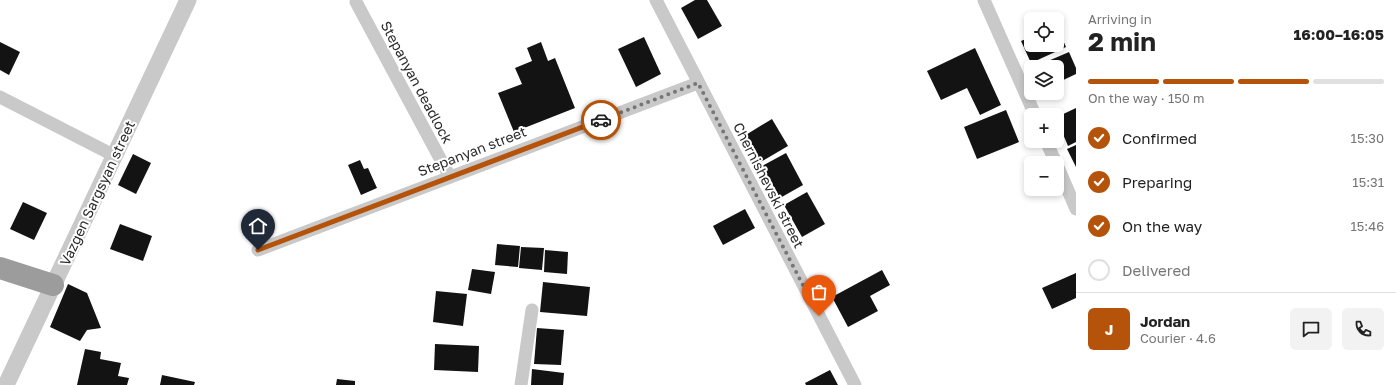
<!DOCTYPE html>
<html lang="en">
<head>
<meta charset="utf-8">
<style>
	:root { --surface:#fff; --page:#f2f2f2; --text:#222; --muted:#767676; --line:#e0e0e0; --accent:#b45309 }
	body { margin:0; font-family:"Golos Text",sans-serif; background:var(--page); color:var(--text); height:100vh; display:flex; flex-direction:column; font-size:15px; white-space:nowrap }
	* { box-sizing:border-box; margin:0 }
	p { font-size:13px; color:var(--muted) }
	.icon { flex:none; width:22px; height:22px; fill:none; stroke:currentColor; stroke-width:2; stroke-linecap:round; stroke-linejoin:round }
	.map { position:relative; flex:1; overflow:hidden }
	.details { display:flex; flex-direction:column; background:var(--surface); width:320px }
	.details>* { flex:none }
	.tools { position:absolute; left:1024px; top:12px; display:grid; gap:8px }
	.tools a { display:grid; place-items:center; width:40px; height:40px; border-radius:6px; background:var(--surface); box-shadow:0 2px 6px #0003; font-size:20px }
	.pin { position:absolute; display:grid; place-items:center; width:34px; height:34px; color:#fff; margin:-41px -17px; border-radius:50% 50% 50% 0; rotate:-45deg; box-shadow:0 0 4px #0007 }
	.pin .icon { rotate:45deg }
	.courier { position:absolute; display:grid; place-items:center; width:40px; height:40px; margin:-20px; border:3px solid #b45309; border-radius:50%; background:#fff; color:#222; box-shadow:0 1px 5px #0007 }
	.head em { font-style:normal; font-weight:700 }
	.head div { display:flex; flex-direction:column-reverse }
	.head { display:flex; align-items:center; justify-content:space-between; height:68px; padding:0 12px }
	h1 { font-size:26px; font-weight:700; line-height:30px }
	.bar { display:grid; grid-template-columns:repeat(4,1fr); gap:6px 4px; align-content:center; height:48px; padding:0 12px }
	.bar i { height:5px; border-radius:3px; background:var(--line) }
	.bar .current { background:var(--accent) }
	.bar p { grid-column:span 4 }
	.line { display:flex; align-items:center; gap:10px; padding:0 12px; border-top:1px solid var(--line) }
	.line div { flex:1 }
	.round { display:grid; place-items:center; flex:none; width:42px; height:42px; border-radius:6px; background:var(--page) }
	ol { padding:0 12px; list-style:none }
	li { display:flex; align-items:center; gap:12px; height:44px }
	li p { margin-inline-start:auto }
	li .icon { padding:4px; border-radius:50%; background:var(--accent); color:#fff; stroke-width:4 }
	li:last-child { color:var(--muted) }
	li i { width:22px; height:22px; border:2px solid var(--line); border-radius:50% }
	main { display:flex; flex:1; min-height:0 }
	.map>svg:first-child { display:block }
	.building { fill:#131313 }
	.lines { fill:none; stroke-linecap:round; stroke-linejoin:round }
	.minor { stroke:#c9c9c9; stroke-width:13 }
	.tertiary { stroke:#c9c9c9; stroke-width:17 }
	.trunk { stroke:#9c9c9c; stroke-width:22 }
	.done { stroke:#767676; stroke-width:4; stroke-dasharray:0 7.2 }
	.route { stroke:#b45309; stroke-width:5 }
	.labels { text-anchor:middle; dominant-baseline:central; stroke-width:4; stroke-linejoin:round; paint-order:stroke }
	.street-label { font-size:14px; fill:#2c2c2c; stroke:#fff }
</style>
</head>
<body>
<main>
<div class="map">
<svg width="1076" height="385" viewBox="0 0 1076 385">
	<rect width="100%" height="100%" fill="#fff"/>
	<g class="building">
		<path d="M695 0H707L722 26 698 39 681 8Z"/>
		<path d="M1057 27 1066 47 1031 63 1021 41 1031 37V45H1057Z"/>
		<path d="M644 37 661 74 636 87 618 49Z"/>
		<path d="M0 42 20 52 9 75 0 70Z"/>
		<path d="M541 42 548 61 555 58 575 108 514 132 498 93 522 84 515 68 532 61 527 48Z"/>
		<path d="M975 48 1001 105 980 115 967 88 941 100 927 71Z"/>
		<path d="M1069 52 1076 68V74L1057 83V67H1034Z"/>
		<path d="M1076 108V142L1068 146 1057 120V117Z"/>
		<path d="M1006 110 1019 142 977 159 964 127Z"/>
		<path d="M772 119 788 146 759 163 744 136Z"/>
		<path d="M1076 145V167L1067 149Z"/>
		<path d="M786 153 803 185 780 198 762 166Z"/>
		<path d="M133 154 151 163 136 194 118 185Z"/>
		<path d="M360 160 364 169 368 168 377 188 361 195 348 165Z"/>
		<path d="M807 192 825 224 802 237 784 205Z"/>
		<path d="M23 202 47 213 34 240 10 229Z"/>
		<path d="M745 209 755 228 723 245 713 226Z"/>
		<path d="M120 224 152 236 143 261 110 249Z"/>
		<path d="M497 244 520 246 518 267 495 265Z"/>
		<path d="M521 247 544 248 542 270 519 268Z"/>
		<path d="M545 250 568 252 567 274 544 272Z"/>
		<path d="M472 269 495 272 491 294 468 290Z"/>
		<path d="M882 270 890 285 870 296 878 311 848 327 832 297Z"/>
		<path d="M1076 273V298L1052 309 1042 288Z"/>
		<path d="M543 282 590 287 587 316 540 312Z"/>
		<path d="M68 284 87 293 101 328 87 330 80 341 50 327Z"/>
		<path d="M436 291 467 294 463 326 433 322Z"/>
		<path d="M537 328 564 330 561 365 534 364Z"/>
		<path d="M435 344 479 346 478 372 434 370Z"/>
		<path d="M85 349 101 352 100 359 121 363 118 376 129 378 127 385H77Z"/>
		<path d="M532 369 564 373 563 385H531Z"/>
		<path d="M830 370 838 385H806L805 383Z"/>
		<path d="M162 375 195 382 194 385H160Z"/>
		<path d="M337 379 355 381V385H336Z"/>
	</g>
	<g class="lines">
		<g class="minor">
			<path d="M656 0 855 385"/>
			<path d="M984 0 1035 115"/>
			<path d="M356 2 450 177"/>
			<path d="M0 97 115 156"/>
			<path d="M1046 141 1056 163"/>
			<path d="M1057 165 1076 209"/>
			<path d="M258 250 698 83"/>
			<path d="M521 385 532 310"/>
		</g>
		<path class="tertiary" d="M6 385 188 0"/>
		<path class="trunk" d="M0 268 53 285"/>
	</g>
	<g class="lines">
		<path class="done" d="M601 120 698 83 819 316"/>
		<path class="route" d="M258 250 601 120"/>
	</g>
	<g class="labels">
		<g class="street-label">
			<text transform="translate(417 82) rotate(62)">Stepanyan deadlock</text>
			<text transform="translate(472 151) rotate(-21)">Stepanyan street</text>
			<text transform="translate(769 185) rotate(63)">Chernishevski street</text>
			<text transform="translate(97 193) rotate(-65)">Vazgen Sargsyan street</text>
		</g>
	</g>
</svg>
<div class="tools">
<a><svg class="icon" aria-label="locate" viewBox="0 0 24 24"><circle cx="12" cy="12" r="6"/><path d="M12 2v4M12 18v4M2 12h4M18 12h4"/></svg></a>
<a><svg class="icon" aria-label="layers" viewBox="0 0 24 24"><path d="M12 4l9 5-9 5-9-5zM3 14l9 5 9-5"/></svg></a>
<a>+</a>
<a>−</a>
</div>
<div class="pin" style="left:819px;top:316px;background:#ea580c"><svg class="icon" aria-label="bag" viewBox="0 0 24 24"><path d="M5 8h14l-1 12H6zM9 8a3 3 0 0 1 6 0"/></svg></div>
<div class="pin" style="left:258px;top:250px;background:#1f2937"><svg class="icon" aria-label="home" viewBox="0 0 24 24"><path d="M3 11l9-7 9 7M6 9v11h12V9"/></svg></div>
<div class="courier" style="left:601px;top:120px"><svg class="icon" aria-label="car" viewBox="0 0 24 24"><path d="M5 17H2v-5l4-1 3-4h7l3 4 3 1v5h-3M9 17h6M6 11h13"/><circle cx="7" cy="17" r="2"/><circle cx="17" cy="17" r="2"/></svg></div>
</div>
<section class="details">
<div class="head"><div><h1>2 min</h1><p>Arriving in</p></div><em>16:00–16:05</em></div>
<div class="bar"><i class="current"></i><i class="current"></i><i class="current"></i><i></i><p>On the way · 150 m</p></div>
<ol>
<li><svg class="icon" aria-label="check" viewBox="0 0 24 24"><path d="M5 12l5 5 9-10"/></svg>Confirmed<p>15:30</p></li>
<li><svg class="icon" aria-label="check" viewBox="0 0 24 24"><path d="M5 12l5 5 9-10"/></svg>Preparing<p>15:31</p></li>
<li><svg class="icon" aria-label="check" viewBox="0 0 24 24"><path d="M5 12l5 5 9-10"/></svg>On the way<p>15:46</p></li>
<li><i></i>Delivered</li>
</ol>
<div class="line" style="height:72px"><b class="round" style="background:var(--accent);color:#fff">J</b><div><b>Jordan</b><p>Courier · 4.6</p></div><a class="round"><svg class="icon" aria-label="chat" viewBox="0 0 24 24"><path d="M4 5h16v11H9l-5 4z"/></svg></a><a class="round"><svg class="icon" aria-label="phone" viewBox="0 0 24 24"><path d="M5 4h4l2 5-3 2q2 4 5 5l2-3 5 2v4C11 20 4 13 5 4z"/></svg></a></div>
</section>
</main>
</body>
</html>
